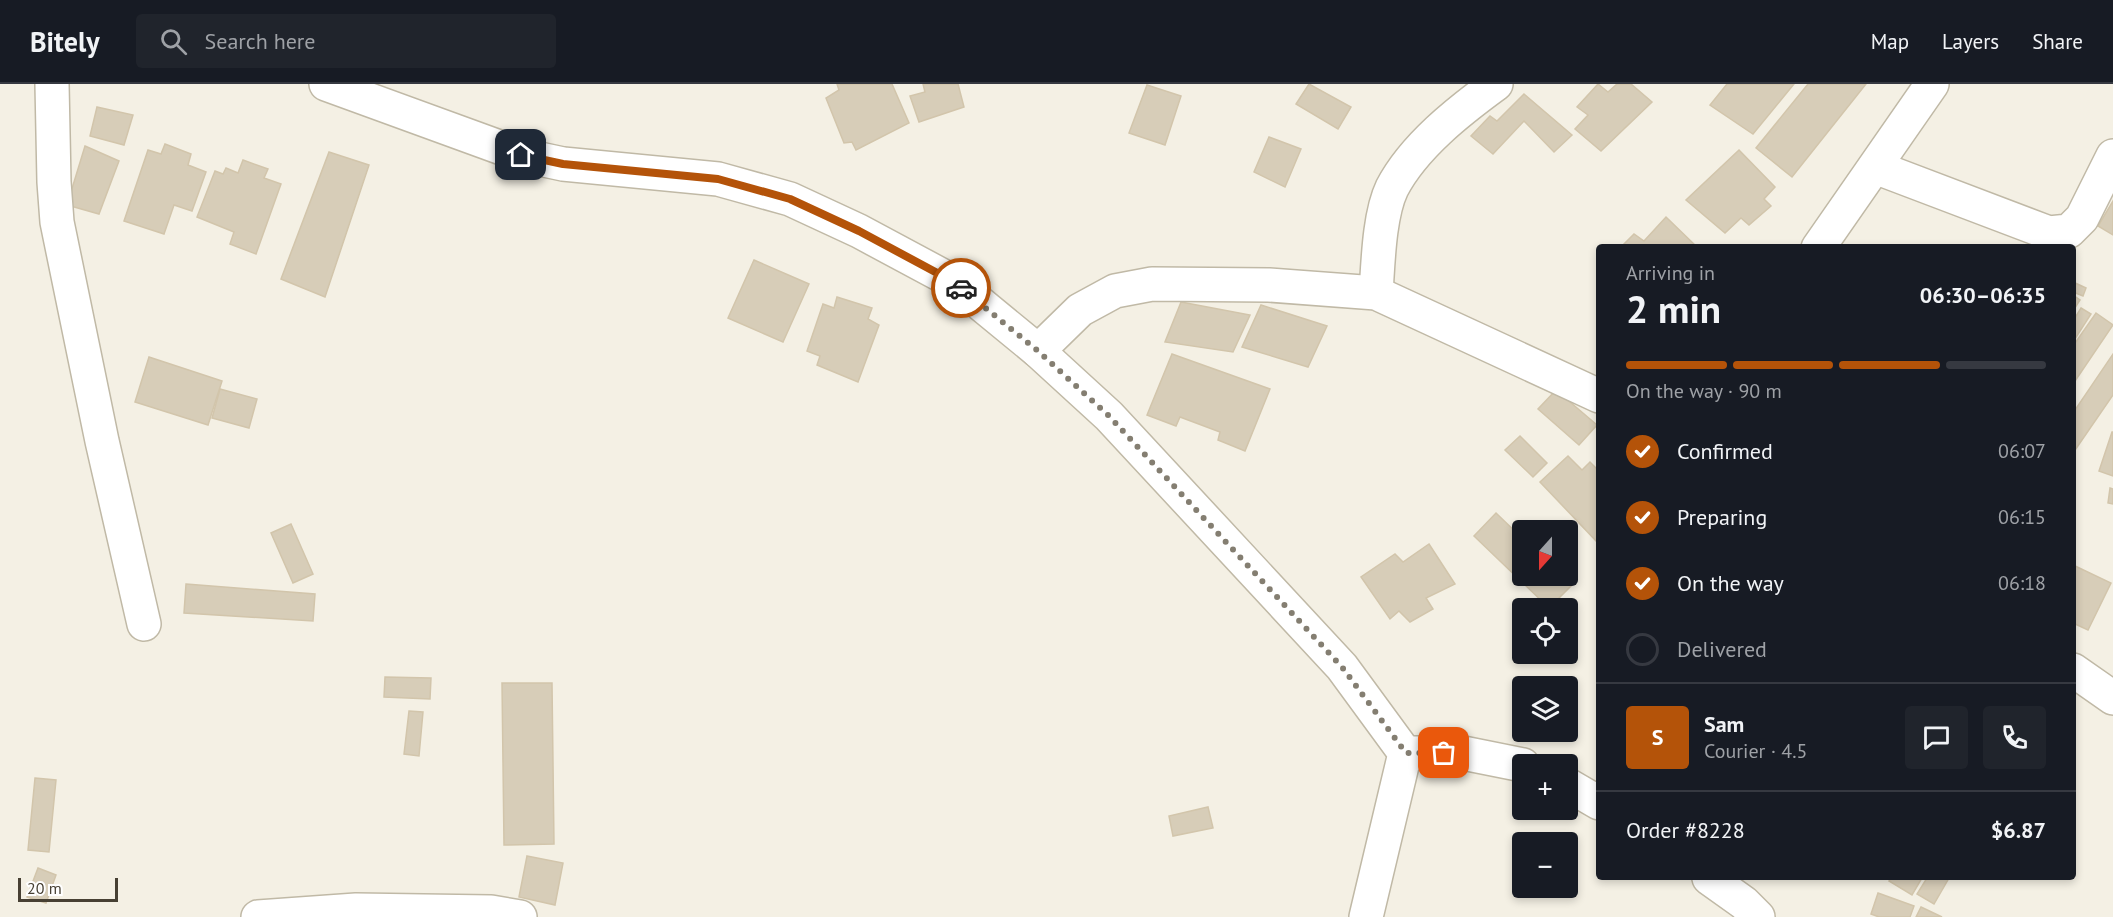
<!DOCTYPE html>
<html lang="en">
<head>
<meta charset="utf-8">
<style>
	:root { --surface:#171b24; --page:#20242c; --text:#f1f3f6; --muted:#9ea1a6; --line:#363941; --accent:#b45309 }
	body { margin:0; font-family:"PT Sans",sans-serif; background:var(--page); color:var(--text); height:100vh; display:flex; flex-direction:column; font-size:22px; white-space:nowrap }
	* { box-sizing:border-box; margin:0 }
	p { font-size:20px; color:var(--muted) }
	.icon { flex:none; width:33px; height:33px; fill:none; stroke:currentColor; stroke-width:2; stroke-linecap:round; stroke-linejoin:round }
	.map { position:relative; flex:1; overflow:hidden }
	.sheet { position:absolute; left:1596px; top:160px; width:480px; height:636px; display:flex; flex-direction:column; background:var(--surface); border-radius:6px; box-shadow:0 3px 9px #0003 }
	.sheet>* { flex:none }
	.needle { width:39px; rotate:201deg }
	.controls { position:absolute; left:1512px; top:436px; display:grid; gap:12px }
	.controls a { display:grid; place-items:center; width:66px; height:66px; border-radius:6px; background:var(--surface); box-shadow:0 3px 9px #0003; font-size:30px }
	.scale { position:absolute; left:18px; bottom:15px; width:100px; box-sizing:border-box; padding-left:6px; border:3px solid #474033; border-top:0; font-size:16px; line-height:21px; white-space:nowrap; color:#474033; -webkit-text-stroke:4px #fff; paint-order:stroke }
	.pin { position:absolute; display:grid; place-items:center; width:51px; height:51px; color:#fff; margin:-26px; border-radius:12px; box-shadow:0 3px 9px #0006 }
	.courier { position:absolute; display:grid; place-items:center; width:60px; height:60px; margin:-30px; border:4px solid #b45309; border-radius:50%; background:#fff; color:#222; box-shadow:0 2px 8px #0007 }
	.head em { font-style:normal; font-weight:800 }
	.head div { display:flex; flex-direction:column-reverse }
	.head { display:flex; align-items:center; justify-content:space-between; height:102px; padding:0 30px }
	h1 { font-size:39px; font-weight:800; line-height:45px }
	.bar { display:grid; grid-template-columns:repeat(4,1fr); gap:9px 6px; align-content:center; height:72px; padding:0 30px }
	.bar i { height:8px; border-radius:4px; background:var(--line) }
	.bar .current { background:var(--accent) }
	.bar p { grid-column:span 4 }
	.line { display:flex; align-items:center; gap:15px; padding:0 30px; border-top:2px solid var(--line) }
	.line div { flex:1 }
	.round { display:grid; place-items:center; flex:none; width:63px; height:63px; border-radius:6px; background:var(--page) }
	ol { padding:0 30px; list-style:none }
	li { display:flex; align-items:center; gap:18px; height:66px }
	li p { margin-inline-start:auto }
	li .icon { padding:6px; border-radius:50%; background:var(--accent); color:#fff; stroke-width:4 }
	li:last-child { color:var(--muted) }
	li i { width:33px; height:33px; border:3px solid var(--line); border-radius:50% }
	header { display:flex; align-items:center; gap:36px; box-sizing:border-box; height:84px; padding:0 30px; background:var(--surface); border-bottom:2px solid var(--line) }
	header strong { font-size:28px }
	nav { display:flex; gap:33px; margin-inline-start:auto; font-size:21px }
	.search { width:420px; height:54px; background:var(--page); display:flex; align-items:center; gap:15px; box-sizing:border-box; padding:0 21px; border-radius:6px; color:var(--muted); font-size:22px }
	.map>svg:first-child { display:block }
	.building { fill:#d7cdb8; stroke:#d2c5ab; stroke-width:1.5 }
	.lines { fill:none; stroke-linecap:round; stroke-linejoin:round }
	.minor-casing { stroke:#c0b9a6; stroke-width:36 }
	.tertiary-casing { stroke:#c0b9a6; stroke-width:36 }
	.minor { stroke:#fff; stroke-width:33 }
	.tertiary { stroke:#fff; stroke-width:33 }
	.done { stroke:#847e71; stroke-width:6; stroke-dasharray:0 10.8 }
	.route { stroke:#b45309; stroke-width:8 }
</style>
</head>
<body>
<header>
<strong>Bitely</strong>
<div class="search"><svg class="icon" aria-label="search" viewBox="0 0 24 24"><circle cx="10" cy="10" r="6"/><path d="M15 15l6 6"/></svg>Search here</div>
<nav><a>Map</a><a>Layers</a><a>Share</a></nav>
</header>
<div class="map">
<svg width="2113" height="833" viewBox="0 0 2113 833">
	<rect width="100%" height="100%" fill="#f4f0e4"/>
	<g class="building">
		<path d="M837 0H892L909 39 856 66 852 58 844 59 826 14 839 6Z"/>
		<path d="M923 0H958L964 23 919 38 910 12 925 8Z"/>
		<path d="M1309 0 1351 23 1338 45 1296 20Z"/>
		<path d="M1598 0 1608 8 1617 0H1631L1652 18 1601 67 1575 45 1588 31 1577 23Z"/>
		<path d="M1727 0H1794L1753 50 1710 21Z"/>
		<path d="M1808 0H1866L1792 93 1756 64Z"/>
		<path d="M1147 1 1181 12 1165 61 1129 49Z"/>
		<path d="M1524 10 1572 51 1554 68 1524 37 1493 70 1471 52 1490 32 1497 37Z"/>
		<path d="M97 23 133 31 124 61 90 52Z"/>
		<path d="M1269 53 1301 65 1285 103 1254 88Z"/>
		<path d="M165 60 191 70 188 81 206 88 192 127 174 121 164 150 124 137 148 66 161 70Z"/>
		<path d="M85 62 119 77 99 130 67 121Z"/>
		<path d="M1739 66 1775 103 1764 115 1771 122 1749 141 1741 134 1725 149 1686 116Z"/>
		<path d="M329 68 369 81 325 213 281 195Z"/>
		<path d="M243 76 268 85 264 94 281 100 256 170 230 160 234 148 197 133 215 87 223 90 226 84 238 89Z"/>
		<path d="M2113 117V151L2098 142Z"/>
		<path d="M1666 133 1698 164H1620L1634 150 1644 157Z"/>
		<path d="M754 176 809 200 783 258 728 234Z"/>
		<path d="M2073 198 2086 204 2083 212 2073 208Z"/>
		<path d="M2073 211 2080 216 2073 227Z"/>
		<path d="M837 213 872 224 868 235 879 241 858 298 817 281 820 272 807 267 823 220 834 224Z"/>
		<path d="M1181 218 1250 231 1233 268 1165 258Z"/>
		<path d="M1261 221 1327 242 1308 283 1242 263Z"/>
		<path d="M2081 224 2091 230 2073 258V237Z"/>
		<path d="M2096 229 2113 241 2073 300V262Z"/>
		<path d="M1172 270 1270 305 1245 367 1218 356 1220 348 1180 333 1176 342 1147 331Z"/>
		<path d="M2113 270V311L2073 369V329Z"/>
		<path d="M149 273 222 297 208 341 135 318Z"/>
		<path d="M220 305 257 315 249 344 212 334Z"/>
		<path d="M1556 306 1597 341 1579 361 1538 325Z"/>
		<path d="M2112 348H2113V392L2099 387Z"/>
		<path d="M1520 352 1547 379 1533 393 1505 366Z"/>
		<path d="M1568 372 1582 386 1590 378 1599 387V460L1540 398Z"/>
		<path d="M2110 404 2113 405V420L2108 419Z"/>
		<path d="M1496 429 1522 454V492H1562L1572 501 1549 524 1474 452Z"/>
		<path d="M291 440 313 490 293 499 271 449Z"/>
		<path d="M1429 460 1455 500 1426 514 1433 525 1410 538 1399 527 1390 535 1361 493 1395 470 1403 478Z"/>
		<path d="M2073 481 2111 499 2088 546 2073 539Z"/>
		<path d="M186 500 315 510 313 537 184 529Z"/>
		<path d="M385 593 431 594 430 615 384 613Z"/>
		<path d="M502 599H552L554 760 504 761Z"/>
		<path d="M409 627 423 628 419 672 404 670Z"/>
		<path d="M35 694 56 696 49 768 28 766Z"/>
		<path d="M1208 723 1213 744 1173 752 1169 732Z"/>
		<path d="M527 772 563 779 555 821 519 813Z"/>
		<path d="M38 784 56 791 46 819 27 813Z"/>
		<path d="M1891 794H1922L1912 811 1889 797Z"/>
		<path d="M1927 794H1949L1934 820 1917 810Z"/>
		<path d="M1878 809 1914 822 1910 833H1879L1871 830Z"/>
		<path d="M1921 823 1942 833H1916Z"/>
	</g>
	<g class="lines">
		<g class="minor-casing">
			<g id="minor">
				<path d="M52 0 54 98 57 138 102 357 144 540"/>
				<path d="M1875 83 2049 149 2069 147 2082 134 2113 72"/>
				<path d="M1818 164 1932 0"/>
				<path d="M1376 209C1378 180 1379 131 1392 104 1414 62 1459 27 1496 0"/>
				<path d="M1038 267 1080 226 1115 207 1152 200 1269 201 1376 209 1599 312"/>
				<path d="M2073 586 2113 614"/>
				<path d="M1405 669H1463L1523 681"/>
				<path d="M1568 701 1599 719"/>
				<path d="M1709 794 1744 819 1758 833"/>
				<path d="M258 833 356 826 491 828 520 833"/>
			</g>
		</g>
		<g class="tertiary-casing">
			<path id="tertiary" d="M326 0 521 71 563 80 718 95 790 115 859 147 954 198 1038 267 1109 332 1342 583 1405 669 1366 833"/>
		</g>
		<use href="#minor" class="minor"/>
		<use href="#tertiary" class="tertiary"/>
	</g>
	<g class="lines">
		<path class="done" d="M961 204 1038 267 1109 332 1342 583 1406 669H1444"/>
		<path class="route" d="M521 71 563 80 718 95 790 115 859 147 954 198 961 204"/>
	</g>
</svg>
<div class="controls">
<a><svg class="needle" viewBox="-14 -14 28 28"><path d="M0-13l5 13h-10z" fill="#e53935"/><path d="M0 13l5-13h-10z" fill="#9ea1a6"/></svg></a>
<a><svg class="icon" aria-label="locate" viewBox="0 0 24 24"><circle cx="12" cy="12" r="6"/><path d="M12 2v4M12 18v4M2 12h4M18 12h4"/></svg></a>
<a><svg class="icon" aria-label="layers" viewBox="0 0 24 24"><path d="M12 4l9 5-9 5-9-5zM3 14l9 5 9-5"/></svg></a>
<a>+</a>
<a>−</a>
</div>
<div class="scale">20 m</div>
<div class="pin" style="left:1444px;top:669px;background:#ea580c"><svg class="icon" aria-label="bag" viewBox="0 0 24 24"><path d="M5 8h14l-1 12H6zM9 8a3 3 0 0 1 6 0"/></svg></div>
<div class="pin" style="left:521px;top:71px;background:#1f2937"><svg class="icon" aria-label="home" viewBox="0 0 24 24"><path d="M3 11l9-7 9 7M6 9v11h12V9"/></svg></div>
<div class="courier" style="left:961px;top:204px"><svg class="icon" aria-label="car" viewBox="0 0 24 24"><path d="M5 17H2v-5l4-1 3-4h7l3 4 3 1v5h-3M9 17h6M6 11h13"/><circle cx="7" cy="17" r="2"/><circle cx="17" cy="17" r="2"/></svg></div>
<section class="sheet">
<div class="head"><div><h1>2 min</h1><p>Arriving in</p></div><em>06:30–06:35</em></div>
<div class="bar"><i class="current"></i><i class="current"></i><i class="current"></i><i></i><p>On the way · 90 m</p></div>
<ol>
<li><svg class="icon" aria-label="check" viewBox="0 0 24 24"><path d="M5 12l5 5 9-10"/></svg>Confirmed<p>06:07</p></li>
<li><svg class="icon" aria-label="check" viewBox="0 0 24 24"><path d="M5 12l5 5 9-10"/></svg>Preparing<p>06:15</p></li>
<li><svg class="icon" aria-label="check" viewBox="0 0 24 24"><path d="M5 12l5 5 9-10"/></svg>On the way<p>06:18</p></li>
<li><i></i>Delivered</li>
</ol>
<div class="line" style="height:108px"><b class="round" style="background:var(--accent);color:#fff">S</b><div><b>Sam</b><p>Courier · 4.5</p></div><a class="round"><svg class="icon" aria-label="chat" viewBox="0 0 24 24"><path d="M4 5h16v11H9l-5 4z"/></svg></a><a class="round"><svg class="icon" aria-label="phone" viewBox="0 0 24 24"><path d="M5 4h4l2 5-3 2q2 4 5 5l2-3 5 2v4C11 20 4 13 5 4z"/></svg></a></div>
<div class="line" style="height:78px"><div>Order #8228</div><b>$6.87</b></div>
</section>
</div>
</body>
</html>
